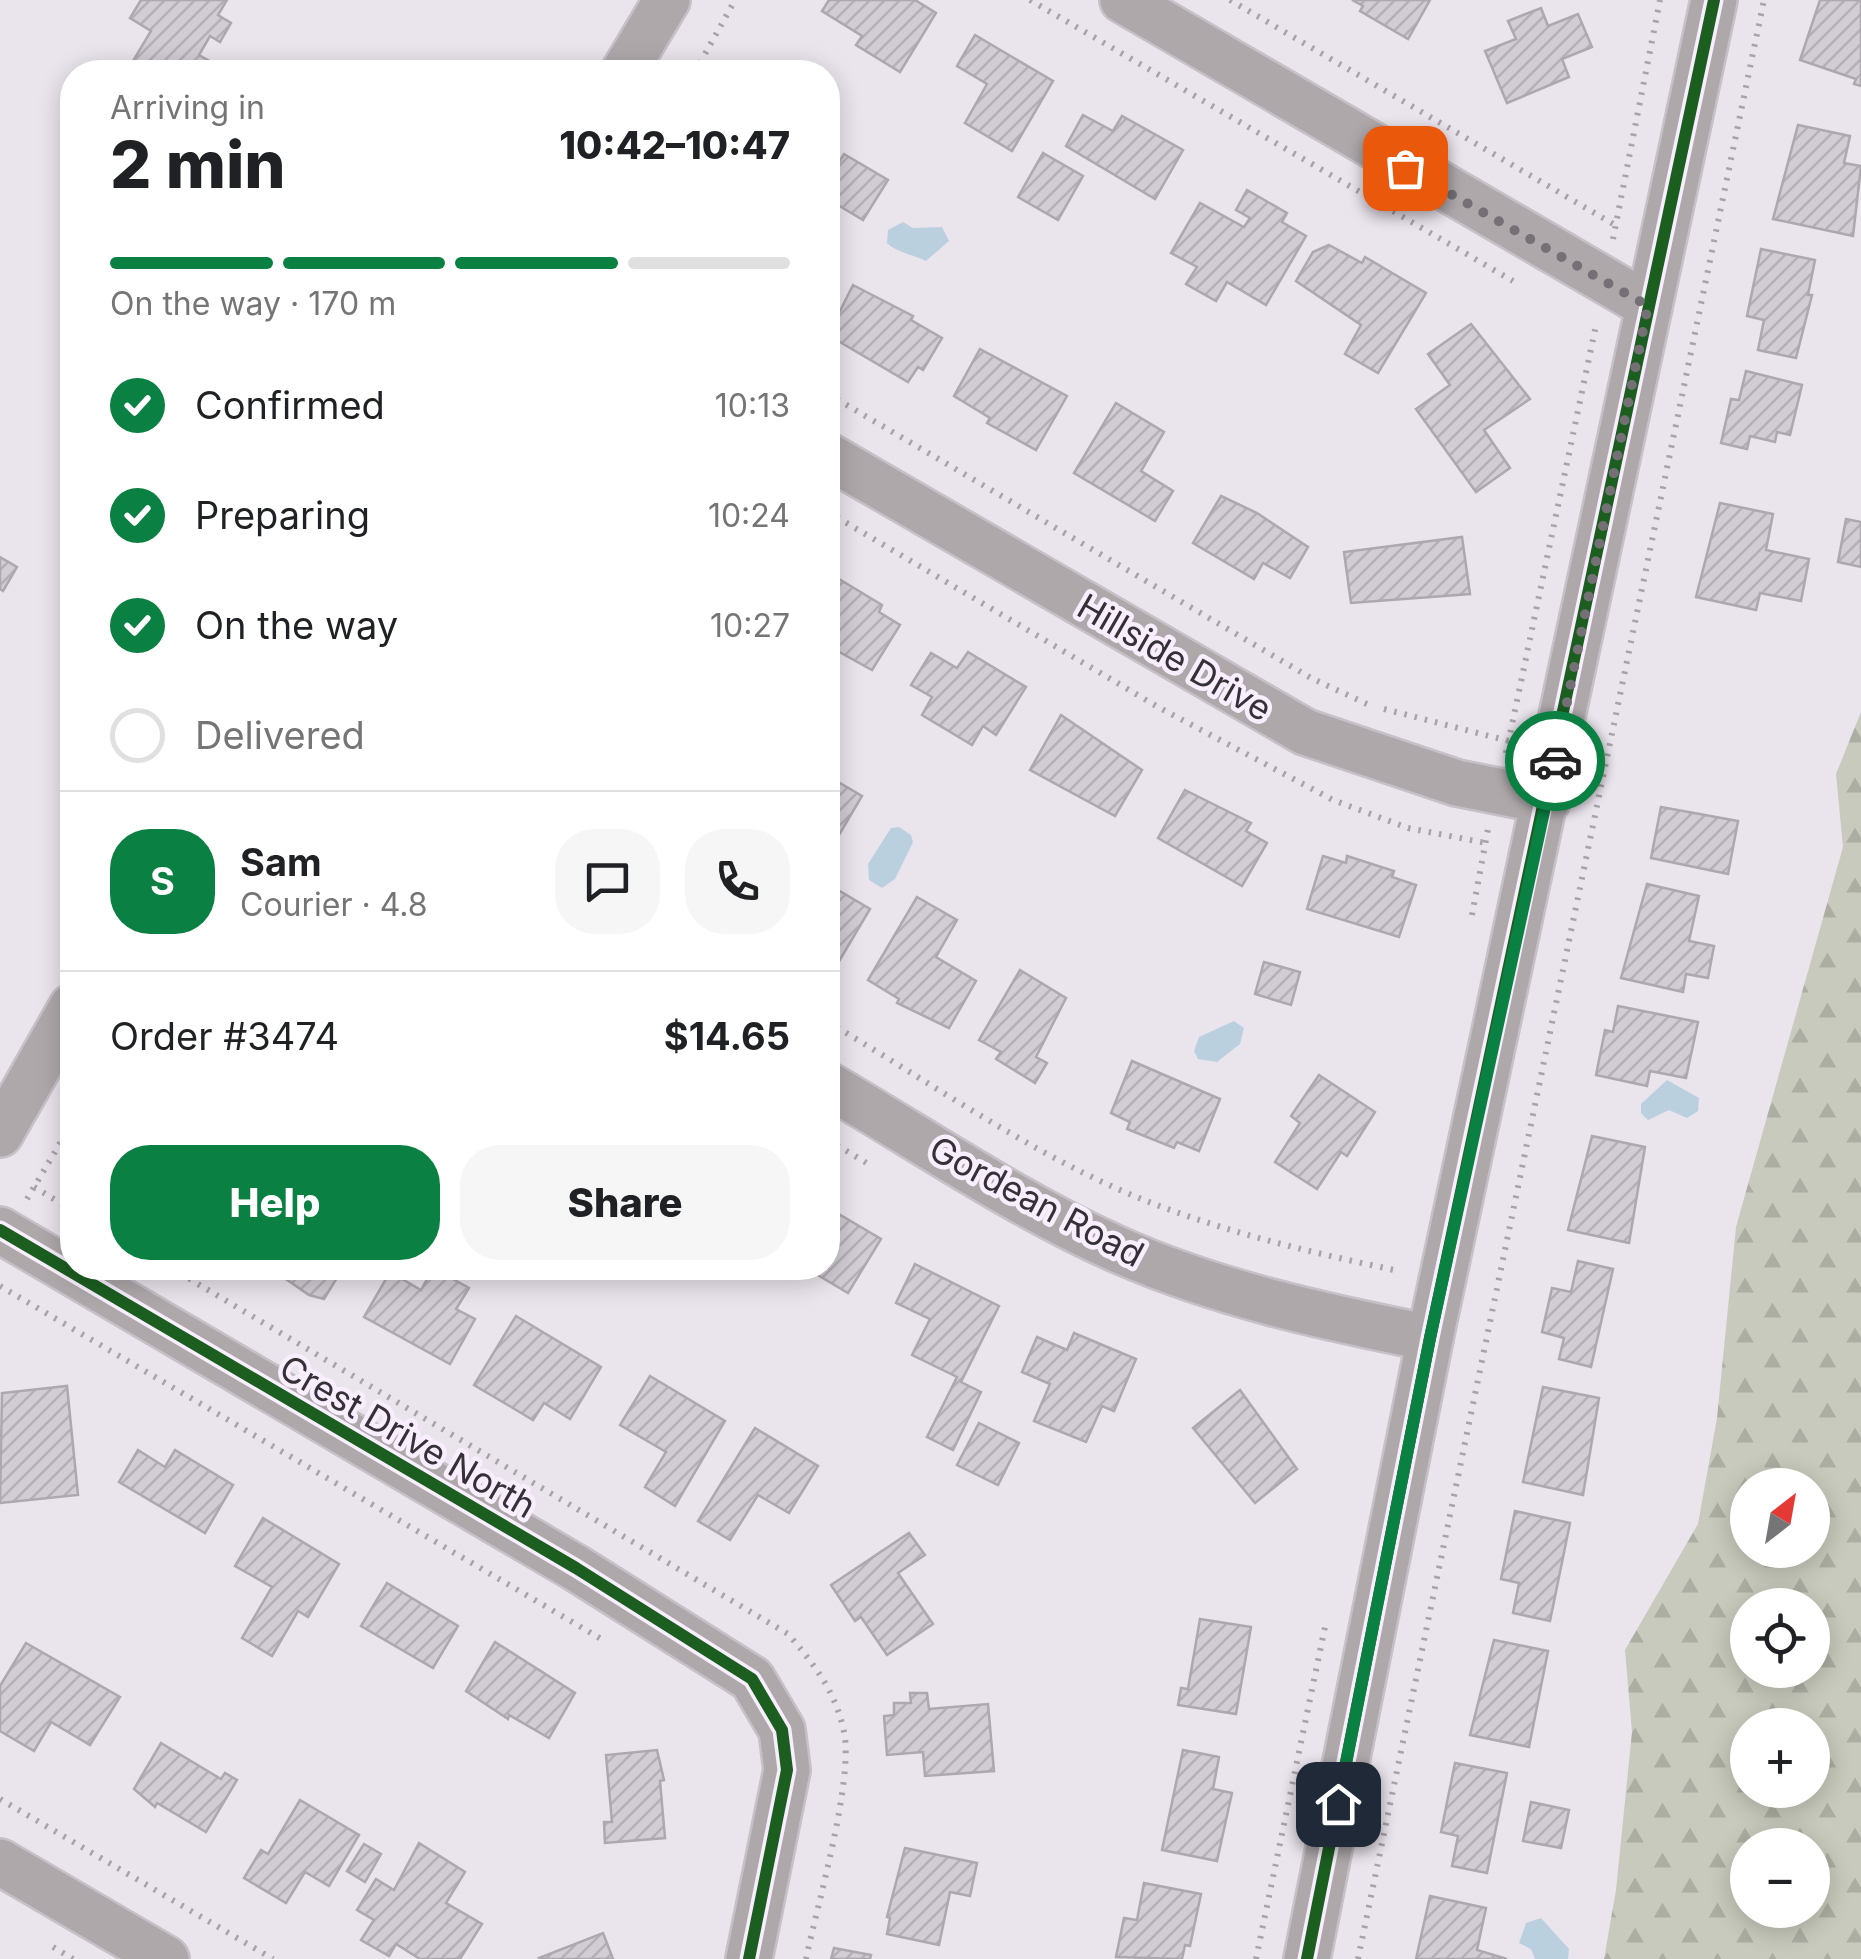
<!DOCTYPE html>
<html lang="en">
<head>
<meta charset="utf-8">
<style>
	:root { --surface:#fff; --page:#f6f6f6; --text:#202124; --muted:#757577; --line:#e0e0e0; --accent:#0b8043 }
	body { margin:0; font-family:Inter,sans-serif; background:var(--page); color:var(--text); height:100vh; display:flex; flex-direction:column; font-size:38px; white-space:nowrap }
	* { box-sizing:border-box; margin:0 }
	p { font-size:32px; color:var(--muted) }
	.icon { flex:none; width:55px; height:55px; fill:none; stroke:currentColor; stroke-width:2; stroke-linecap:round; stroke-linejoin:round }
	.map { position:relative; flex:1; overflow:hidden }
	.panel { position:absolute; left:60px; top:60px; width:780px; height:1220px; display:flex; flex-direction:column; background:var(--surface); border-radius:40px; box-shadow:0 5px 25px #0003 }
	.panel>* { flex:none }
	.needle { width:65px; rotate:31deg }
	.fabs { position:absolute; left:1730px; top:1468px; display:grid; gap:20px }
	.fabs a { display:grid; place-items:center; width:100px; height:100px; border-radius:50%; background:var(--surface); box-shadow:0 5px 25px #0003; font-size:50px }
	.pin { position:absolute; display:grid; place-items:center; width:85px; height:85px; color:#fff; margin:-42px; border-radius:20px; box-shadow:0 5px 15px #0006 }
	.courier { position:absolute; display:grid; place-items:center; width:100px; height:100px; margin:-50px; border:8px solid #0b8043; border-radius:50%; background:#fff; color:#222; box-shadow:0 2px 12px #0007 }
	.headline em { font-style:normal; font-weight:800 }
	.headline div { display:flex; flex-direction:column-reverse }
	.headline { display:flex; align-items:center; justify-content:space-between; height:170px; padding:0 50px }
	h1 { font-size:65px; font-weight:800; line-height:75px }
	.bar { display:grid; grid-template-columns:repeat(4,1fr); gap:15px 10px; align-content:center; height:120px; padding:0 50px }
	.bar i { height:12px; border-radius:8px; background:var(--line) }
	.bar .selected { background:var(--accent) }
	.bar p { grid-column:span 4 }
	.line { display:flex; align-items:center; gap:25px; padding:0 50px; border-top:2px solid var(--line) }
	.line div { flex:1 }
	.round { display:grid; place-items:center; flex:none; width:105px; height:105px; border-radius:40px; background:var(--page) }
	ol { padding:0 50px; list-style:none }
	li { display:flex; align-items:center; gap:30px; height:110px }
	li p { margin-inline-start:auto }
	li .icon { padding:10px; border-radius:50%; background:var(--accent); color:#fff; stroke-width:4 }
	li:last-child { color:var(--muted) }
	li i { width:55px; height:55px; border:5px solid var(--line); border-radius:50% }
	.button { display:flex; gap:20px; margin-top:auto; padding:20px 50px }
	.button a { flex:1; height:115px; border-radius:40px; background:var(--accent); color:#fff; font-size:40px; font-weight:800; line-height:115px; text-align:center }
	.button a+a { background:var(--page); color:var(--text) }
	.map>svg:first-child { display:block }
	.forest { fill:url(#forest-firs); fill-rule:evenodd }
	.water { fill:#bbd0df }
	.building { fill:url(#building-hatch); stroke:#aca8ae; stroke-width:2.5 }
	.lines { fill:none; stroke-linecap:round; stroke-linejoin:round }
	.minor-casing { stroke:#c5c1c7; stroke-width:50 }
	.path { stroke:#a8a3a6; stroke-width:6; stroke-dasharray:2.5 8; stroke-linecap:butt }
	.minor { stroke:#aea8ab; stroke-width:45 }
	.cycleway-casing { stroke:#f8eefd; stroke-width:19 }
	.cycleway { stroke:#1b5e20; stroke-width:12 }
	.done { stroke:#747076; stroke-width:10; stroke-dasharray:0 18 }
	.route { stroke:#0b8043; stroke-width:12 }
	.labels { text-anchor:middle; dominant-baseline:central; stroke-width:9; stroke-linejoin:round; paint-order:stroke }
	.street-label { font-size:35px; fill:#353137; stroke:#f8eefd }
</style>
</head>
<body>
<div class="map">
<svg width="1861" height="1959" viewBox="0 0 1861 1959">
	<defs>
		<pattern id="forest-firs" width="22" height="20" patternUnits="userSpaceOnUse" patternTransform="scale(2.5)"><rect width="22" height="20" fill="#c8cabd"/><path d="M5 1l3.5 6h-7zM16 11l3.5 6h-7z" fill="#acaea3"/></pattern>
		<pattern id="building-hatch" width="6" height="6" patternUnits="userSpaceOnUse" patternTransform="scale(2.5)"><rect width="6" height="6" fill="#d2ccd4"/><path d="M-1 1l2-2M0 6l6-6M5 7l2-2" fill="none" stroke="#b5b0b7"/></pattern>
	</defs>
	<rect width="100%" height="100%" fill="#eae4ec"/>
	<path class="forest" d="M1861 712V1959H1604L1616 1890 1632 1732 1625 1650 1698 1524 1717 1418 1736 1227 1843 847 1836 774ZM1748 1485H1812V1550H1748ZM1748 1605H1812V1670H1748ZM1748 1725H1812V1790H1748ZM1748 1845H1812V1910H1748Z"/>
	<g class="water">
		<path d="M903 222 913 228 942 227 949 241 926 261C916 256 894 251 887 243L888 230Z"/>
		<path d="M899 827 911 835 913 842 895 879 882 888 869 880 868 864 891 828Z"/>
		<path d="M1234 1021 1244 1028 1240 1044 1217 1062 1198 1059 1194 1051 1199 1037Z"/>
		<path d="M1667 1080 1699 1098 1698 1111 1687 1118 1669 1110 1648 1120 1641 1113V1104Z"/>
		<path d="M1541 1918 1569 1949 1568 1959H1535L1531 1949 1519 1943 1526 1923Z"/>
	</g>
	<g class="building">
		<path d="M141 0H227L218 15 231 23 220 42 210 36 199 55 229 72H141L130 66 151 31 130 18Z"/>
		<path d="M829 0H915L936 13 900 72 856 45 862 36 822 11Z"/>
		<path d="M1352 0H1430L1408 39 1360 11 1363 6Z"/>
		<path d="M1820 0H1861V86L1854 84 1856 79 1800 60Z"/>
		<path d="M1541 8 1548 26 1578 14 1592 47 1562 59 1569 77 1507 103 1485 51 1516 39 1508 21Z"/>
		<path d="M975 35 1053 81 1012 151 965 123 987 84 957 66Z"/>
		<path d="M1083 115 1113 131 1122 116 1183 150 1155 199 1066 146Z"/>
		<path d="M1798 125 1850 136 1844 163 1861 166 1853 236 1773 219Z"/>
		<path d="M1043 153 1083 176 1058 220 1018 197Z"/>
		<path d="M844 154 888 180 863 220 828 199V180Z"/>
		<path d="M1247 190 1287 213 1282 222 1306 236 1266 305 1227 282 1216 301 1186 284 1197 267 1171 253 1200 203 1244 227 1250 218 1236 210Z"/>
		<path d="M1329 245 1362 263 1365 257 1426 293 1378 373 1345 354 1361 325 1296 281 1313 252Z"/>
		<path d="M1761 249 1815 260 1808 295H1812L1796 358 1758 350 1764 320 1747 316Z"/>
		<path d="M853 285 913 316 911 320 942 338 923 370 918 367 908 382 828 335Z"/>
		<path d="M1471 324 1530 399 1484 430 1510 468 1476 492 1416 409 1450 385 1428 354Z"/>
		<path d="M980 349 1067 396 1036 450 987 423 990 418 954 396Z"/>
		<path d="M1746 371 1802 385 1790 435 1777 432 1775 442 1750 436 1747 449 1721 443 1731 399 1739 400Z"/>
		<path d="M1116 403 1164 432 1141 471 1173 491 1155 521 1074 473Z"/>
		<path d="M1221 496 1257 513 1308 547 1290 578 1263 563 1254 579 1193 543Z"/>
		<path d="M1720 503 1773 514 1766 550 1809 559 1801 601 1760 593 1756 610 1696 597Z"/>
		<path d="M1846 519 1861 522V567L1838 562Z"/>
		<path d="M1462 537 1470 594 1351 603 1344 552Z"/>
		<path d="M0 557 17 567 3 591 0 589Z"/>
		<path d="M839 579 882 605 879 612 900 625 872 670 832 648 828 657V580L835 585Z"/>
		<path d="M968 652 1026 687 996 735 983 726 972 745 922 715 932 697 911 685 931 653 957 668Z"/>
		<path d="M1061 715 1142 770 1115 816 1030 770Z"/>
		<path d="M828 776 862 796 839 835 828 828Z"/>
		<path d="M1185 790 1251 823 1246 831 1267 843 1242 886 1158 838Z"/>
		<path d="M1661 807 1738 821 1728 874 1651 858Z"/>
		<path d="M1323 856 1346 863 1347 856 1394 871 1392 877 1416 885 1399 937 1307 909Z"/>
		<path d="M828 884 870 909 838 963 828 957Z"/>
		<path d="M1647 884 1699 896 1689 941 1714 946 1708 978 1686 974 1683 992 1621 978Z"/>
		<path d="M917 897 957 920 936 957 976 981 949 1028 897 1003 899 999 868 980Z"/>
		<path d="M1264 962 1300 972 1291 1005 1255 994Z"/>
		<path d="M1020 970 1066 998 1036 1057 1047 1063 1035 1083 996 1059 1001 1052 979 1040Z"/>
		<path d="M1618 1006 1698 1022 1686 1078 1650 1071 1647 1086 1596 1075 1605 1030 1613 1032Z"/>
		<path d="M1132 1061 1220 1099 1199 1151 1177 1142 1174 1148 1127 1129 1130 1122 1111 1113Z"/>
		<path d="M1319 1075 1375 1112 1347 1156 1341 1152 1317 1189 1275 1162 1300 1123 1291 1116Z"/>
		<path d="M1592 1136 1645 1147 1629 1243 1568 1230Z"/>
		<path d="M837 1213 881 1239 848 1293 806 1268H828V1214L834 1218Z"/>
		<path d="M1578 1261 1613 1269 1591 1367 1559 1359 1564 1338 1542 1332 1552 1288 1571 1292Z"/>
		<path d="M915 1264 999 1306 961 1382 981 1392 953 1450 927 1437 957 1377 912 1355 930 1319 896 1303Z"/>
		<path d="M270 1268H343L324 1299 309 1295Z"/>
		<path d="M433 1268 469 1288 456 1309 475 1319 450 1364 364 1317 390 1272 421 1290Z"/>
		<path d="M516 1316 601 1367 570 1419 544 1403 533 1420 474 1385Z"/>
		<path d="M1074 1333 1136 1359 1114 1411 1102 1406 1086 1442 1034 1421 1050 1384 1022 1372 1037 1337 1067 1350Z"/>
		<path d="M650 1376 725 1421 675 1506 645 1487 666 1452 620 1425Z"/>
		<path d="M67 1386 78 1495 0 1503 2 1393Z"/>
		<path d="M1543 1387 1599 1398 1583 1495 1523 1482Z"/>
		<path d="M1240 1390 1297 1469 1255 1503 1193 1428Z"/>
		<path d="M979 1423 1019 1443 998 1485 957 1465Z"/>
		<path d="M755 1428 818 1466 789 1513 758 1495 730 1540 698 1521Z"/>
		<path d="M138 1450 165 1467 175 1450 233 1485 205 1533 119 1482Z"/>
		<path d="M1515 1511 1570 1523 1550 1621 1513 1613 1519 1583 1501 1579Z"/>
		<path d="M263 1518 339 1564 308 1617 298 1611 272 1656 242 1638 272 1587 235 1566Z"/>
		<path d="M909 1533 925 1555 898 1573 933 1624 887 1655 861 1617 855 1621 831 1585Z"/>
		<path d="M387 1583 458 1626 433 1668 361 1626Z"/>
		<path d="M1200 1619 1251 1627 1236 1714 1178 1705 1181 1688 1188 1689Z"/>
		<path d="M1494 1640 1548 1651 1529 1747 1470 1735Z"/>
		<path d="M495 1642 575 1693 549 1738 509 1715 508 1719 466 1691Z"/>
		<path d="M26 1643 120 1697 90 1745 51 1722 34 1751 0 1731V1686Z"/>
		<path d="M910 1693H927L929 1709 988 1704 994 1771 925 1776 923 1752 887 1755 884 1716 894 1715V1703H911Z"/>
		<path d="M161 1743 221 1779 225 1773 237 1780 206 1832 157 1803 155 1807 134 1789Z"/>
		<path d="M657 1750 664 1780 660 1781 665 1838 605 1843 604 1822H612L606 1755Z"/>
		<path d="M1183 1750 1219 1757 1213 1789 1232 1793 1217 1861 1162 1850Z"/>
		<path d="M1455 1763 1507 1773 1487 1873 1452 1866 1458 1836 1441 1832Z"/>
		<path d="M300 1800 359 1835 329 1886 305 1872 286 1903 244 1878 261 1850 268 1854Z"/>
		<path d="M1531 1802 1569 1810 1561 1848 1523 1841Z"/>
		<path d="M419 1843 465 1872 446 1903 482 1924 460 1959H420L396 1944 389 1956 361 1940 374 1920 357 1910 376 1879 394 1890Z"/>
		<path d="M364 1844 381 1854 365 1882 347 1871Z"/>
		<path d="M905 1848 977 1863 970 1896 950 1892 939 1945 887 1934 890 1918 887 1917Z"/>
		<path d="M1144 1883 1201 1894 1190 1946 1185 1945 1182 1959 1116 1957 1124 1918 1137 1920Z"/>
		<path d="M1430 1896 1486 1908 1477 1950 1507 1959H1416Z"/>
		<path d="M603 1933 613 1959H540L539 1958Z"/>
		<path d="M834 1948 871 1955 870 1959H831Z"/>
	</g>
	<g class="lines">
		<g class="minor-casing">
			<g id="minor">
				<path d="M1123 0 1649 306"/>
				<path d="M624 72 667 0"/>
				<path d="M828 456 1305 732 1457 783 1547 801"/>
				<path d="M828 1085C924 1141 1019 1206 1121 1251 1219 1294 1325 1317 1430 1338"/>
				<path d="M0 1134 72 1007"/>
				<path d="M0 1230 576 1568 752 1679 782 1730 787 1770 749 1959"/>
				<path d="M0 1862 166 1959"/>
				<path d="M1307 1959 1430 1338 1714 0"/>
			</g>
		</g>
		<g class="path">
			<path d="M1030 0 1513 281"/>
			<path d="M1230 0 1615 225"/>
			<path d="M695 72 735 0"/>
			<path d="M1613 239 1660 0"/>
			<path d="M828 394 1311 678 1367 704"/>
			<path d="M828 512 1158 707 1333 800 1408 828 1486 843"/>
			<path d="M1384 709 1509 741"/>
			<path d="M1506 753 1596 325"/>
			<path d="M1472 915 1488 829"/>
			<path d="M828 1022C921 1077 1022 1147 1120 1190 1210 1229 1304 1251 1399 1271"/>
			<path d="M828 1140 870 1165"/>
			<path d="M34 1187 72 1210"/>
			<path d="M27 1199 72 1123"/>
			<path d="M171 1268 788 1634C814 1664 836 1692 844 1732 854 1780 817 1906 806 1959"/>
			<path d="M0 1286 603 1640"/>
			<path d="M0 1799 273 1959"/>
			<path d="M53 1947 73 1959"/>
			<path d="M1256 1959 1325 1627"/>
			<path d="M1358 1959 1764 0"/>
		</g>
		<use href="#minor" class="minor"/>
		<g class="cycleway-casing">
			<g id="cycleway">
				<path d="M0 1230 576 1568 752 1679 782 1730 787 1770 749 1959"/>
				<path d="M1307 1959 1430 1338 1714 0"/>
			</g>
		</g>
		<use href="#cycleway" class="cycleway"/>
	</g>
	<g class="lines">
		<path class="done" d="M1405 168 1648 306 1555 761"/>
		<path class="route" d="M1338 1804 1430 1338 1555 761"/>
	</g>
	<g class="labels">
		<g class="street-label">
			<text transform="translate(1175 657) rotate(30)">Hillside Drive</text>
			<text transform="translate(1037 1201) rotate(28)">Gordean Road</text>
			<text transform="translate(408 1436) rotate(30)">Crest Drive North</text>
		</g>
	</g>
</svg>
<div class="fabs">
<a><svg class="needle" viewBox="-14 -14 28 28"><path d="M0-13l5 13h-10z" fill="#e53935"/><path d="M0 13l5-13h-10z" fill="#757577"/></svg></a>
<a><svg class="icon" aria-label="locate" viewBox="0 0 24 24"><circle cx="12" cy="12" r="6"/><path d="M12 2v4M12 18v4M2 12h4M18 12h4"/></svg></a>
<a>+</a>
<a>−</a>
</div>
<div class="pin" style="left:1405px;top:168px;background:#ea580c"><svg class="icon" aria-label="bag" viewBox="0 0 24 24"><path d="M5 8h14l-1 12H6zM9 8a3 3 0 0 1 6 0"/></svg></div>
<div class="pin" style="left:1338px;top:1804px;background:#1f2937"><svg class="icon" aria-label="home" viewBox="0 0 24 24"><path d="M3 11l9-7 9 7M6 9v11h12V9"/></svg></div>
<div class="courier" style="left:1555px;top:761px"><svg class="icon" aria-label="car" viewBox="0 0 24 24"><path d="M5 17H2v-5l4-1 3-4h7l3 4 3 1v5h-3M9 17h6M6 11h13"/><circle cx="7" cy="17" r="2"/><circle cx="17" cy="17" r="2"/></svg></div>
<section class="panel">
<div class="headline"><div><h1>2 min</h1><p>Arriving in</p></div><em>10:42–10:47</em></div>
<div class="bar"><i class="selected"></i><i class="selected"></i><i class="selected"></i><i></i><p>On the way · 170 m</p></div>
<ol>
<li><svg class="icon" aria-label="check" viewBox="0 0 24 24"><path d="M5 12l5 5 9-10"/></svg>Confirmed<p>10:13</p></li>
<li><svg class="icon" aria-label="check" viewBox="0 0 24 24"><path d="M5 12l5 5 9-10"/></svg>Preparing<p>10:24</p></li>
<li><svg class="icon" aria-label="check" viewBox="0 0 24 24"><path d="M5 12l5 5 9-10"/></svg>On the way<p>10:27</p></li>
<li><i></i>Delivered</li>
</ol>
<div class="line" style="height:180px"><b class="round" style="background:var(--accent);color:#fff">S</b><div><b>Sam</b><p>Courier · 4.8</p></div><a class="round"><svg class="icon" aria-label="chat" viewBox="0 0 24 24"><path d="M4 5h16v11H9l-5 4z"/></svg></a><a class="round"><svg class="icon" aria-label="phone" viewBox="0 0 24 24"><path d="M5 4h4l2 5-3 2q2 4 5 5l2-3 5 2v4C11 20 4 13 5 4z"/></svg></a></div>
<div class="line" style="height:130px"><div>Order #3474</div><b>$14.65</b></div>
<div class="button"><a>Help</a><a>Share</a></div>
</section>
</div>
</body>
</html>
